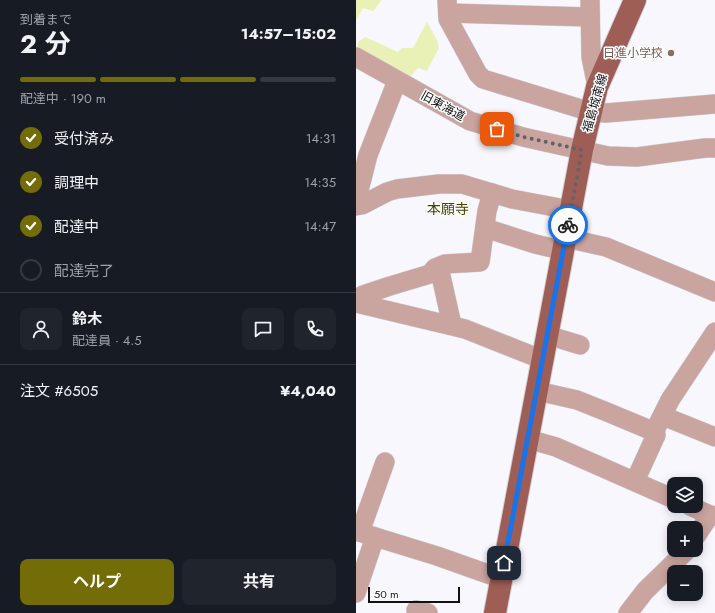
<!DOCTYPE html>
<html lang="ja">
<head>
<meta charset="utf-8">
<style>
	:root { --surface:#171b24; --page:#20242c; --text:#f1f3f6; --muted:#9ea1a6; --line:#363941; --accent:#736c07 }
	body { margin:0; font-family:Jost,"Noto Sans JP",sans-serif; background:var(--page); color:var(--text); height:100vh; display:flex; flex-direction:column; font-size:15px; white-space:nowrap }
	* { box-sizing:border-box; margin:0 }
	p { font-size:13px; color:var(--muted) }
	.icon { flex:none; width:22px; height:22px; fill:none; stroke:currentColor; stroke-width:2; stroke-linecap:round; stroke-linejoin:round }
	.map { position:relative; flex:1; overflow:hidden }
	.drawer { display:flex; flex-direction:column; background:var(--surface); width:356px }
	.drawer>* { flex:none }
	.fabs { position:absolute; left:311px; top:477px; display:grid; gap:8px }
	.fabs a { display:grid; place-items:center; width:36px; height:36px; border-radius:8px; background:var(--surface); box-shadow:0 2px 10px #0003; font-size:20px }
	.scale { position:absolute; left:12px; bottom:10px; width:92px; box-sizing:border-box; padding-left:4px; border:2px solid #121214; border-top:0; font-size:11px; line-height:14px; white-space:nowrap; color:#121214; -webkit-text-stroke:3px #fff; paint-order:stroke }
	.pin { position:absolute; display:grid; place-items:center; width:34px; height:34px; color:#fff; margin:-17px; border-radius:8px; box-shadow:0 2px 6px #0006 }
	.courier { position:absolute; display:grid; place-items:center; width:40px; height:40px; margin:-20px; border:3px solid #1a73e8; border-radius:50%; background:#fff; color:#222; box-shadow:0 1px 5px #0007 }
	.summary em { font-style:normal; font-weight:700 }
	.summary div { display:flex; flex-direction:column-reverse }
	.summary { display:flex; align-items:center; justify-content:space-between; height:68px; padding:0 20px }
	h1 { font-size:26px; font-weight:700; line-height:30px }
	.bar { display:grid; grid-template-columns:repeat(4,1fr); gap:6px 4px; align-content:center; height:48px; padding:0 20px }
	.bar i { height:5px; border-radius:3px; background:var(--line) }
	.bar .current { background:var(--accent) }
	.bar p { grid-column:span 4 }
	.line { display:flex; align-items:center; gap:10px; padding:0 20px; border-top:1px solid var(--line) }
	.line div { flex:1 }
	.round { display:grid; place-items:center; flex:none; width:42px; height:42px; border-radius:8px; background:var(--page) }
	ol { padding:0 20px; list-style:none }
	li { display:flex; align-items:center; gap:12px; height:44px }
	li p { margin-inline-start:auto }
	li .icon { padding:4px; border-radius:50%; background:var(--accent); color:#fff; stroke-width:4 }
	li:last-child { color:var(--muted) }
	li i { width:22px; height:22px; border:2px solid var(--line); border-radius:50% }
	.button { display:flex; gap:8px; margin-top:auto; padding:8px 20px }
	.button a { flex:1; height:46px; border-radius:8px; background:var(--accent); color:#fff; font-size:16px; font-weight:700; line-height:46px; text-align:center }
	.button a+a { background:var(--page); color:var(--text) }
	main { display:flex; flex:1; min-height:0 }
	.map>svg:first-child { display:block }
	.green { fill:#e9f1b6 }
	.lines { fill:none; stroke-linecap:round; stroke-linejoin:round }
	.minor-casing { stroke:#d2d2d8; stroke-width:20 }
	.major-casing { stroke:#d2d2d8; stroke-width:24 }
	.minor { stroke:#caa49f; stroke-width:19 }
	.major { stroke:#9e5e55; stroke-width:22 }
	.done { stroke:#626266; stroke-width:4; stroke-dasharray:0 7.2 }
	.route { stroke:#1a73e8; stroke-width:5 }
	.education-dot { fill:#8d6e63; stroke:#fff; stroke-width:1.5 }
	.labels { text-anchor:middle; dominant-baseline:central; stroke-width:3; stroke-linejoin:round; paint-order:stroke }
	.education-label { font-size:12px; fill:#785e54; stroke:#fff; text-anchor:end }
	.street-label { font-size:12px; fill:#121214; stroke:#fff }
	.quarter-label { font-size:14px; fill:#494300; stroke:#fff }
</style>
</head>
<body>
<main>
<section class="drawer">
<div class="summary"><div><h1>2 分</h1><p>到着まで</p></div><em>14:57–15:02</em></div>
<div class="bar"><i class="current"></i><i class="current"></i><i class="current"></i><i></i><p>配達中 · 190 m</p></div>
<ol>
<li><svg class="icon" aria-label="check" viewBox="0 0 24 24"><path d="M5 12l5 5 9-10"/></svg>受付済み<p>14:31</p></li>
<li><svg class="icon" aria-label="check" viewBox="0 0 24 24"><path d="M5 12l5 5 9-10"/></svg>調理中<p>14:35</p></li>
<li><svg class="icon" aria-label="check" viewBox="0 0 24 24"><path d="M5 12l5 5 9-10"/></svg>配達中<p>14:47</p></li>
<li><i></i>配達完了</li>
</ol>
<div class="line" style="height:72px"><a class="round"><svg class="icon" aria-label="person" viewBox="0 0 24 24"><circle cx="12" cy="8" r="4"/><path d="M4 21q1-7 8-7t8 7"/></svg></a><div><b>鈴木</b><p>配達員 · 4.5</p></div><a class="round"><svg class="icon" aria-label="chat" viewBox="0 0 24 24"><path d="M4 5h16v11H9l-5 4z"/></svg></a><a class="round"><svg class="icon" aria-label="phone" viewBox="0 0 24 24"><path d="M5 4h4l2 5-3 2q2 4 5 5l2-3 5 2v4C11 20 4 13 5 4z"/></svg></a></div>
<div class="line" style="height:52px"><div>注文 #6505</div><b>¥4,040</b></div>
<div class="button"><a>ヘルプ</a><a>共有</a></div>
</section>
<div class="map">
<svg width="359" height="613" viewBox="0 0 359 613">
	<rect width="100%" height="100%" fill="#f7f7fd"/>
	<g class="green">
		<path d="M0 0H25V1L17 11 7 8 0 21Z"/>
		<path d="M71 22 81 40 83 48 71 71 62 68 53 78 1 47 2 42 9 37 42 52 46 48H57Z"/>
	</g>
	<g class="lines">
		<g class="minor-casing">
			<g id="minor">
				<path d="M91 0 92 19 122 74 127 79 235 112 250 113 359 104"/>
				<path d="M234 0 235 57 241 87"/>
				<path d="M92 13 234 17"/>
				<path d="M0 57 114 121 167 137 252 156 281 157 349 148H359"/>
				<path d="M0 202 12 155 41 81"/>
				<path d="M0 206 6 205 31 192 41 189 83 184H106L156 199 204 208"/>
				<path d="M129 228 179 244 196 248"/>
				<path d="M210 238 250 247 359 292"/>
				<path d="M83 267 96 325"/>
				<path d="M0 303 109 329 187 360"/>
				<path d="M1 303 7 295 34 286 74 274 79 268 89 264 124 262 131 211 136 193"/>
				<path d="M191 335 224 345"/>
				<path d="M181 391 221 400 251 412 299 432"/>
				<path d="M307 416 359 437"/>
				<path d="M172 439 200 447 318 499"/>
				<path d="M279 481 300 435 299 432 301 426 314 400 359 332"/>
				<path d="M334 506 354 515 359 516"/>
				<path d="M0 531 81 556 146 579"/>
				<path d="M4 532 29 462"/>
				<path d="M340 536 354 515"/>
				<path d="M0 593 19 537"/>
				<path d="M60 610 72 613"/>
				<path d="M272 613 289 591 331 550"/>
			</g>
		</g>
		<g class="major-casing">
			<path id="major" d="M139 613 226 150 235 112 241 87 279 0"/>
		</g>
		<use href="#minor" class="minor"/>
		<use href="#major" class="major"/>
	</g>
	<g class="lines">
		<path class="done" d="M141 129 168 137 226 150 212 225"/>
		<path class="route" d="M148 563 212 225"/>
	</g>
	<circle class="education-dot" cx="315" cy="53" r="4"/>
	<g class="labels">
		<g class="education-label">
			<text x="307" y="53">日進小学校</text>
		</g>
		<g class="street-label">
			<text transform="translate(239 103) rotate(-74)">福島城南線</text>
			<text transform="translate(87 106) rotate(29)">旧東海道</text>
		</g>
		<g class="quarter-label">
			<text x="92" y="209">本願寺</text>
		</g>
	</g>
</svg>
<div class="fabs">
<a><svg class="icon" aria-label="layers" viewBox="0 0 24 24"><path d="M12 4l9 5-9 5-9-5zM3 14l9 5 9-5"/></svg></a>
<a>+</a>
<a>−</a>
</div>
<div class="scale">50 m</div>
<div class="pin" style="left:141px;top:129px;background:#ea580c"><svg class="icon" aria-label="bag" viewBox="0 0 24 24"><path d="M5 8h14l-1 12H6zM9 8a3 3 0 0 1 6 0"/></svg></div>
<div class="pin" style="left:148px;top:563px;background:#1f2937"><svg class="icon" aria-label="home" viewBox="0 0 24 24"><path d="M3 11l9-7 9 7M6 9v11h12V9"/></svg></div>
<div class="courier" style="left:212px;top:225px"><svg class="icon" aria-label="bike" viewBox="0 0 24 24"><circle cx="6" cy="16" r="4"/><circle cx="18" cy="16" r="4"/><path d="M6 16l4-8h5l3 8M10 8l3 8H6M13 5h3"/></svg></div>
</div>
</main>
</body>
</html>
